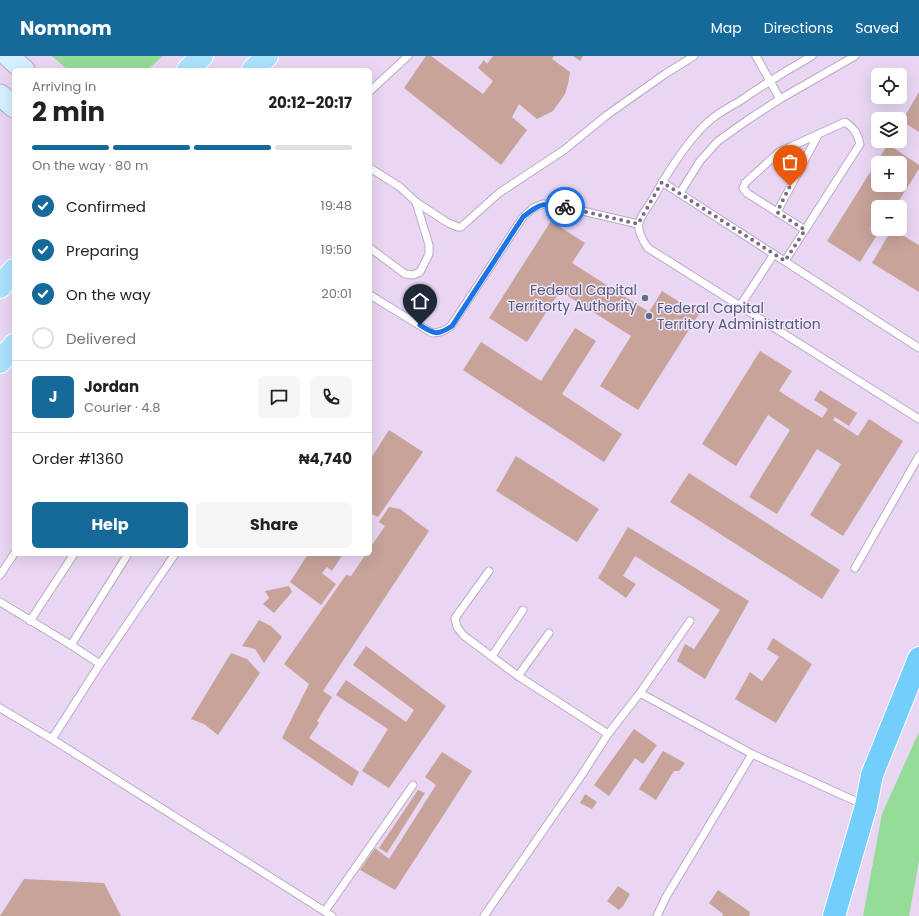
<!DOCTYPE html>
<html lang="en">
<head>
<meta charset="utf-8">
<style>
	:root { --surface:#fff; --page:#f6f6f6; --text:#222; --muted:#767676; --line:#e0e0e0; --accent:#156a9a }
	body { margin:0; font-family:Poppins,sans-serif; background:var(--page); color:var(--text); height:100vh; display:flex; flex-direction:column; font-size:15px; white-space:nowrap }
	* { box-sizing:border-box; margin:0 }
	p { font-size:13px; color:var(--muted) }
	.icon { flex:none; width:22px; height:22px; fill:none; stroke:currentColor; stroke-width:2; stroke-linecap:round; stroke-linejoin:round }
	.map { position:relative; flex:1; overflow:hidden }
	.sheet { position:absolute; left:12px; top:12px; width:360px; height:488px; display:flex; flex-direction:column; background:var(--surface); border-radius:6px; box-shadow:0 4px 16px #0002 }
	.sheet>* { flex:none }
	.buttons { position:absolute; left:871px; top:12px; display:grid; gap:8px }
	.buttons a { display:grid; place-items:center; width:36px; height:36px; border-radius:6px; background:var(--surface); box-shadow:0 4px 16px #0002; font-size:20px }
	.pin { position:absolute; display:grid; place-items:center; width:34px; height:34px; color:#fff; margin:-41px -17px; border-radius:50% 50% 50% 0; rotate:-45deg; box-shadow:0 0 4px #0007 }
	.pin .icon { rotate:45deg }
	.courier { position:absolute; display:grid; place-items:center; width:40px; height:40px; margin:-20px; border:3px solid #1a73e8; border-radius:50%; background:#fff; color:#222; box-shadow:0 1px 5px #0007 }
	.head em { font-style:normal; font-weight:700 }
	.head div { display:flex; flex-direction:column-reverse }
	.head { display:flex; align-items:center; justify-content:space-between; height:68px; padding:0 20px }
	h1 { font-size:26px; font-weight:700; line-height:30px }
	.bar { display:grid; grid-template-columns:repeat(4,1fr); gap:6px 4px; align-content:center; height:48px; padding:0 20px }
	.bar i { height:5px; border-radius:3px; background:var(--line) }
	.bar .on { background:var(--accent) }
	.bar p { grid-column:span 4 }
	.line { display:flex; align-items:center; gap:10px; padding:0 20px; border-top:1px solid var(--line) }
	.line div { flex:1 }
	.round { display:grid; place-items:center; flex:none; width:42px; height:42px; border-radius:6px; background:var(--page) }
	ol { padding:0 20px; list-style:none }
	li { display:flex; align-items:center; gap:12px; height:44px }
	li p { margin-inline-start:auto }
	li .icon { padding:4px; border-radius:50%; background:var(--accent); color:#fff; stroke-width:4 }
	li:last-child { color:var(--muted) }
	li i { width:22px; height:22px; border:2px solid var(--line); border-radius:50% }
	.button { display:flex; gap:8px; margin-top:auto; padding:8px 20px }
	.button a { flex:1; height:46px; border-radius:6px; background:var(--accent); color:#fff; font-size:16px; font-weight:700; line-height:46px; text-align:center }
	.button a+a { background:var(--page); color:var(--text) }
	header { display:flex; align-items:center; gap:24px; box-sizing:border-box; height:56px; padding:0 20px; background:var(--accent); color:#fff }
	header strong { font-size:19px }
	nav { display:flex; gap:22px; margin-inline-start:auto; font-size:14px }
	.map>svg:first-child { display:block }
	.green { fill:#94dc98 }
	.building { fill:#c7a39a; fill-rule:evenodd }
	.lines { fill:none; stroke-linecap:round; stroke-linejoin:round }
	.lane-casing { stroke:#bba9c5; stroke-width:9 }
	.secondary-casing { stroke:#bba9c5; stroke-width:23 }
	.primary-casing { stroke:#fff; stroke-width:24 }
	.highway-casing { stroke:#fff; stroke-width:24 }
	.lane { stroke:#fff; stroke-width:7 }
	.secondary { stroke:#d5f0fe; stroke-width:21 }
	.primary { stroke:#ace2fd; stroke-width:22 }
	.highway { stroke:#74cefc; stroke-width:22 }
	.done { stroke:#796e7f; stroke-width:4; stroke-dasharray:0 7.2 }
	.route { stroke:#1a73e8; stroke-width:5 }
	.service-dot { fill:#5c6f8a; stroke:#f4e5fd; stroke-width:1.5 }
	.labels { text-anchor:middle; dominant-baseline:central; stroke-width:3; stroke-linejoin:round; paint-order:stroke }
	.service-label { font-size:14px; fill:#4e5e75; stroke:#f4e5fd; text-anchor:end }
</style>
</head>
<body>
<header>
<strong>Nomnom</strong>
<nav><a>Map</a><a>Directions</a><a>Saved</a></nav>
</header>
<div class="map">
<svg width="919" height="860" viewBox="0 0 919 860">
	<rect width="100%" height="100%" fill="#e9d6f3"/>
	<g class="green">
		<path d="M52 0H163L147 14H68Z"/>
		<path d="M919 676V805L909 860H863L882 758Z"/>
	</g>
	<g class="building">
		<path d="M426 0H431L483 38 493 25 478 12 484 4 487 8 493 0H554L552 3 570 16 568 28 565 38 553 55 537 63 519 48 512 61 527 74 501 109 404 32Z"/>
		<path d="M573 0H583L580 5Z"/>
		<path d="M919 36V76L902 65Z"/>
		<path d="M888 88 919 109V113L895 151H878V173H881L860 206 827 185ZM878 107H900V129H878Z"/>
		<path d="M551 165 585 187 572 207 649 256 662 235 699 258 638 354 600 330 631 280 560 235 527 286 489 262Z"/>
		<path d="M892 173 919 189V236L872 207Z"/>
		<path d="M575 272 596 285 562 338 622 378 604 406 463 314 481 286 541 325Z"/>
		<path d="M760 295 792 315 779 335 822 362 828 353 814 344 820 334 857 357 849 370 835 361 833 364 858 380 869 363 903 385 843 480 810 459 841 408 817 393 777 458 749 441 790 374 768 359 736 410 702 388Z"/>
		<path d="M389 374 423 396 378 461 370 457V404Z"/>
		<path d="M516 400 599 453 577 486 496 435Z"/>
		<path d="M689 417 840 514 822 543 670 446Z"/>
		<path d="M389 451 400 453 429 475 323 635 332 641 317 665 319 667 309 682 359 716 352 730 282 682 309 628 284 608 346 519 351 520 366 498H370V492L385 470 379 466Z"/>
		<path d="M628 471 749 545 705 623 677 605 685 588 694 593 720 554 635 500 623 520 636 528 626 542 598 522Z"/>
		<path d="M308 498H343L332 515 327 511 322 517 336 528 321 549 290 526Z"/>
		<path d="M289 530 292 536 274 557 263 548 269 542 265 535Z"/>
		<path d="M259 564 271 570 282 581 264 607 255 593 242 590Z"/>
		<path d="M773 582 812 608 776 667 735 643 750 616 762 625 779 601 767 593Z"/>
		<path d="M366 590 446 650 389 732 362 715 388 673 336 639 346 624 406 666 414 654 353 609Z"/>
		<path d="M231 597 247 603 260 617 218 679 204 668 191 663Z"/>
		<path d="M634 673 657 689 643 708 635 702 609 740 594 729Z"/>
		<path d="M663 695 685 707 679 715H674L656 744 639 733Z"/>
		<path d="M442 696 472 715 395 834 360 814 375 792 389 803 436 729 425 721Z"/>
		<path d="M418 734 425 737 387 797 379 792Z"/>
		<path d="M585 738 597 746 592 753 580 747Z"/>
		<path d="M24 823 104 827 121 860H0Z"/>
		<path d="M618 830 630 838 623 850 619 854 607 845Z"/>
		<path d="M718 834 750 856 749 860H722L723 858 709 847Z"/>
	</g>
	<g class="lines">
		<g class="lane-casing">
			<g id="lane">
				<path d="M756 0 780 43"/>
				<path d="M812 0C787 14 763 29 740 45 731 50 722 55 714 61 689 80 666 119 651 146 647 152 640 161 639 167 637 174 644 187 648 192L740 250 919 363"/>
				<path d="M370 35 408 0"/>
				<path d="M370 112 400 131 416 146 448 167 458 171H461L499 137 564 94 607 59 665 18 694 0"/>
				<path d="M662 126 919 292"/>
				<path d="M680 137 700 105 718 85 749 63 780 43 855 0"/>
				<path d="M777 156 818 79"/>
				<path d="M370 192 405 218 413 219 420 216 429 198V189L416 146"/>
				<path d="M785 205 860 88C857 77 855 73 845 66L779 96 745 127 743 132 747 137 805 174"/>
				<path d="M370 239 432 277C440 277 445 275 451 270L523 161 533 152 543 148 557 149 638 168"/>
				<path d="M740 250 774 198"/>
				<path d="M855 512 919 400"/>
				<path d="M489 515 455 562 457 571 463 579 518 620 608 678"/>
				<path d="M0 519 14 498"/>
				<path d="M0 546 71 589 100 608"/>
				<path d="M30 565 74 498"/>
				<path d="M690 565 640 637 752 698 864 749"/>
				<path d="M71 589 128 498"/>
				<path d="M492 600 523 554"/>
				<path d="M518 620 549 577"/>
				<path d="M0 652 52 683 332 860"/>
				<path d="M52 683 100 608 175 498"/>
				<path d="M325 855 413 729"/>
				<path d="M484 860 583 717 608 678 640 637"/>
				<path d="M657 860 666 841 752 698"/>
			</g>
		</g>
		<g class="secondary-casing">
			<g id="secondary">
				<path d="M8 0 24 14"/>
				<path d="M0 39 14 51"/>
			</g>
		</g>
		<g class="primary-casing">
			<g id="primary">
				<path d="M188 14 202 0"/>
				<path d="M253 14 267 0"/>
				<path d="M0 231 14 214"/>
				<path d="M0 306 14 289"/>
			</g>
		</g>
		<g class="highway-casing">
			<path id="highway" d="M834 860 866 750 872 719 919 602"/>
		</g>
		<use href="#lane" class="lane"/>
		<use href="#secondary" class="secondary"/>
		<use href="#primary" class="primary"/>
		<use href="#highway" class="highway"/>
	</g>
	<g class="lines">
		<path class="done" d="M565 151 638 168 662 126 785 205 805 174 777 156 790 130"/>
		<path class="route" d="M420 269C434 278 437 280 452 270L523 161C540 147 544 146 565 151"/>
	</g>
	<g class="service-dot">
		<circle cx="645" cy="242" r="4"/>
		<circle cx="649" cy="260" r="4"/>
	</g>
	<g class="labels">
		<g class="service-label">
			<text x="637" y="234">Federal Capital<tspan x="637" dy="16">Territorty Authority</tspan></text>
			<text x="657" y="252" text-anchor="start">Federal Capital<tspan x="657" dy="16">Territory Administration</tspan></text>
		</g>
	</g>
</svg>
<div class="buttons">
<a><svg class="icon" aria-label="locate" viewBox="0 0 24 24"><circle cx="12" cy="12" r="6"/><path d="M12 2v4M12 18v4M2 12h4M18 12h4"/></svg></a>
<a><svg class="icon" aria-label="layers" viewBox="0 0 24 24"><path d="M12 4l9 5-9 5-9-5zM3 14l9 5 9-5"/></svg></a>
<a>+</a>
<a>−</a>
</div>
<div class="pin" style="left:790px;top:130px;background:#ea580c"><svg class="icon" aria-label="bag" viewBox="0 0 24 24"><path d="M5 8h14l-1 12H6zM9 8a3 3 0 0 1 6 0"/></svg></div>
<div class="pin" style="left:420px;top:269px;background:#1f2937"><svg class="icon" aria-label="home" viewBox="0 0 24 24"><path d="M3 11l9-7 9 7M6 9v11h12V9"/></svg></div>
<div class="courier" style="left:565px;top:151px"><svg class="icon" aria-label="bike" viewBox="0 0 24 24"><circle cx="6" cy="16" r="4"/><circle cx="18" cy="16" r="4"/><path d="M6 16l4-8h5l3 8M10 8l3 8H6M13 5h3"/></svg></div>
<section class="sheet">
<div class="head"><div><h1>2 min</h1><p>Arriving in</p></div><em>20:12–20:17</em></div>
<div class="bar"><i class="on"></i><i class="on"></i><i class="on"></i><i></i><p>On the way · 80 m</p></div>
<ol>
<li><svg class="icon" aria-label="check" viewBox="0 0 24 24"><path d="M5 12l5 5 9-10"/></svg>Confirmed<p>19:48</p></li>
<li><svg class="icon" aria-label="check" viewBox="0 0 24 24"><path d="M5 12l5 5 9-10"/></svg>Preparing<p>19:50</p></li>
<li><svg class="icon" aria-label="check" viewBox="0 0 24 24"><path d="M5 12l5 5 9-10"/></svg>On the way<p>20:01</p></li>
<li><i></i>Delivered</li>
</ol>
<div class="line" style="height:72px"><b class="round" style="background:var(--accent);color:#fff">J</b><div><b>Jordan</b><p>Courier · 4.8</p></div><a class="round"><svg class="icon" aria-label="chat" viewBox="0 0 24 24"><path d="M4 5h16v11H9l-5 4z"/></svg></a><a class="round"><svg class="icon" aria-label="phone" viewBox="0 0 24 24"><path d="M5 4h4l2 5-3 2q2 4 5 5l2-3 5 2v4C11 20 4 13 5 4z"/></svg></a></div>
<div class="line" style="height:52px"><div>Order #1360</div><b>₦4,740</b></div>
<div class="button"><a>Help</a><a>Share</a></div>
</section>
</div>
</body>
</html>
